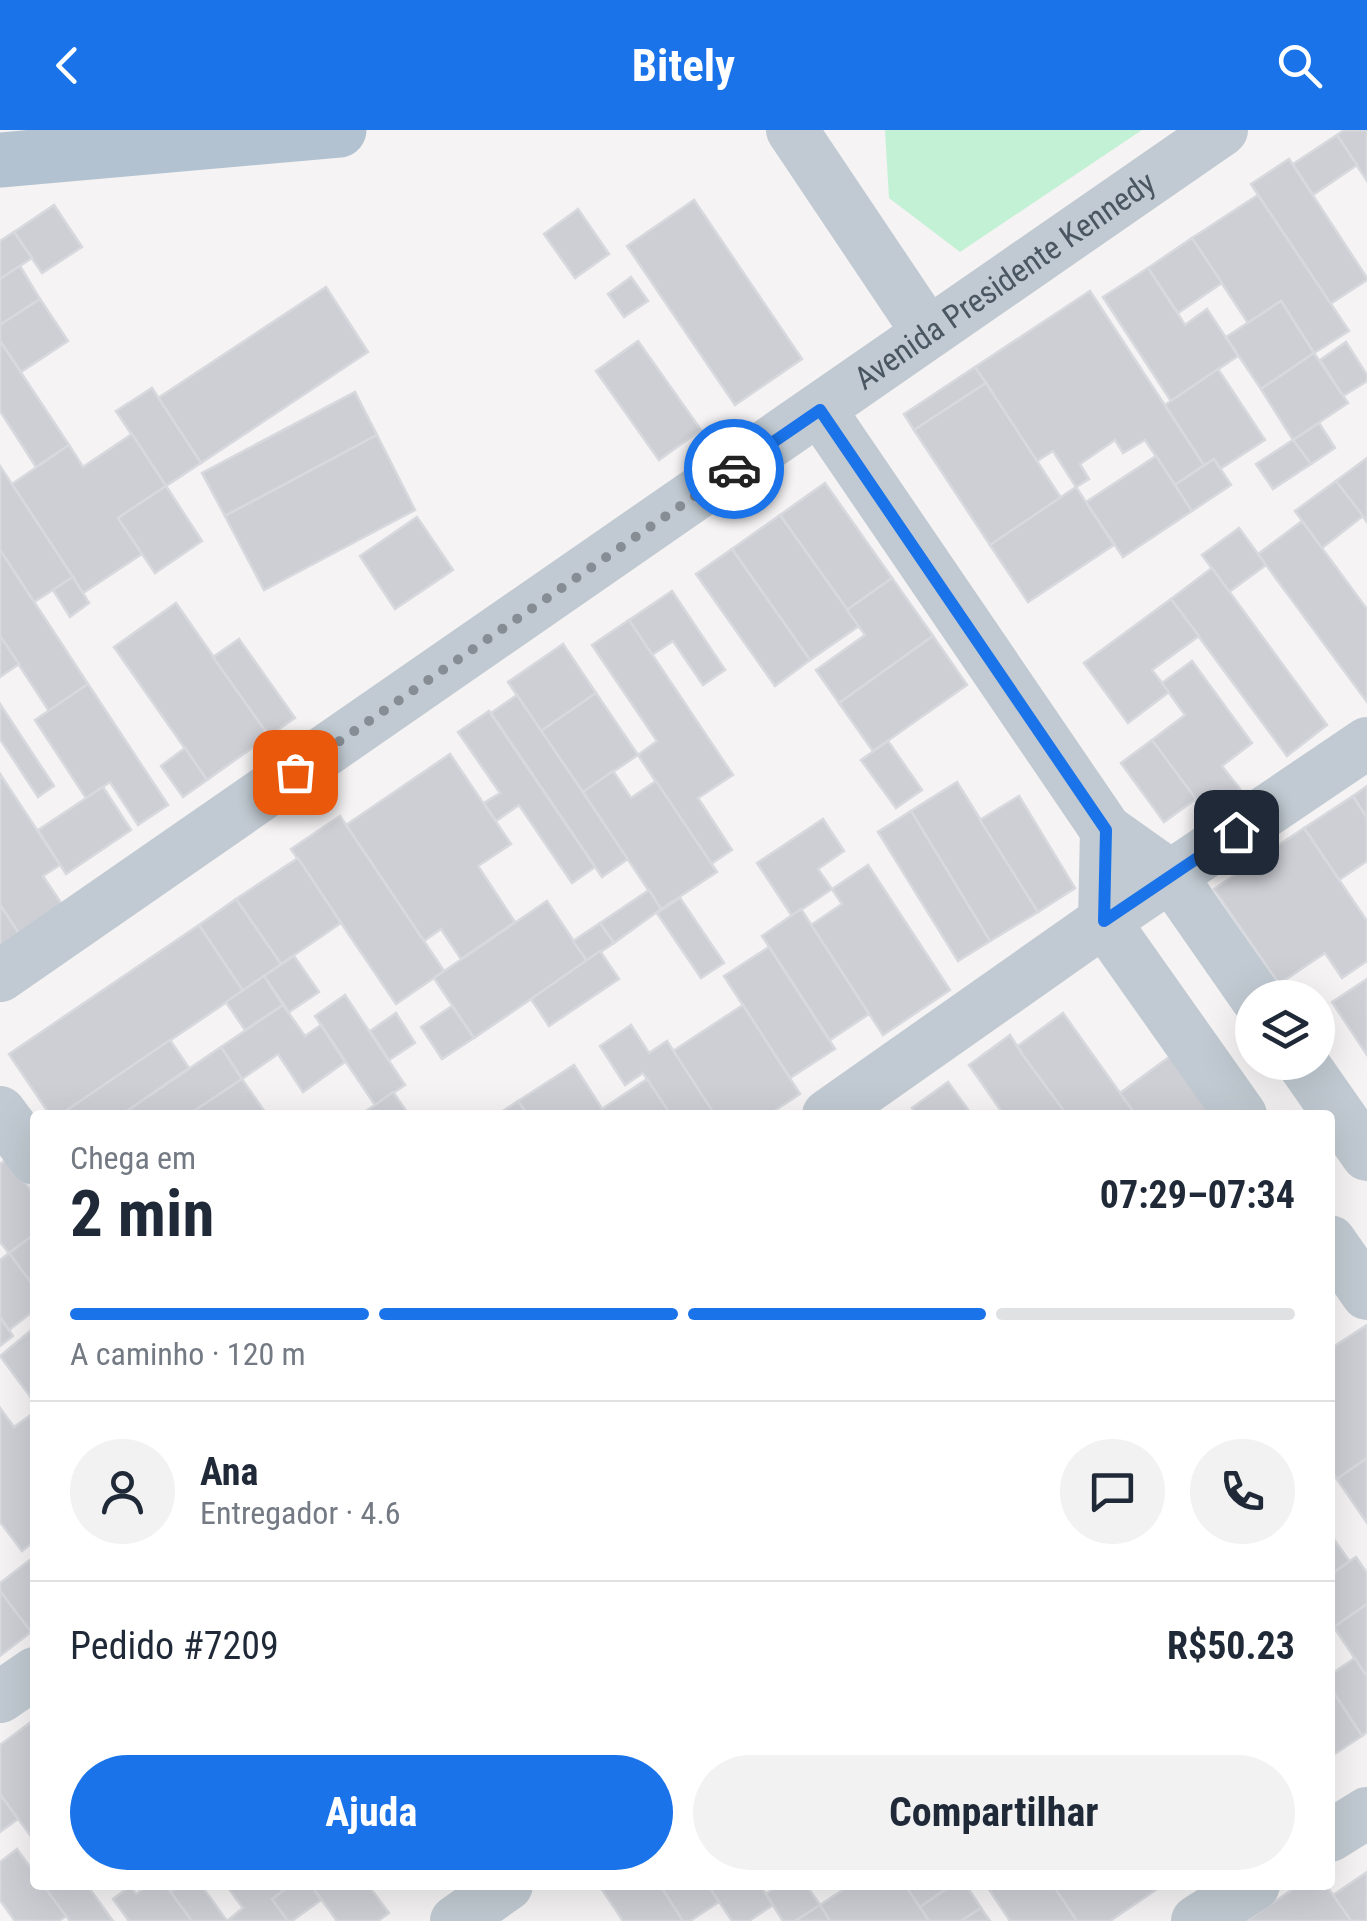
<!DOCTYPE html>
<html lang="pt">
<head>
<meta charset="utf-8">
<style>
	:root { --surface:#fff; --page:#f2f2f3; --text:#1f2937; --muted:#747a83; --line:#e0e1e3; --accent:#1a73e8 }
	body { margin:0; font-family:"Roboto Condensed",sans-serif; background:var(--page); color:var(--text); height:100vh; display:flex; flex-direction:column; font-size:38px; white-space:nowrap }
	* { box-sizing:border-box; margin:0 }
	p { font-size:32px; color:var(--muted) }
	.icon { flex:none; width:55px; height:55px; fill:none; stroke:currentColor; stroke-width:2; stroke-linecap:round; stroke-linejoin:round }
	.map { position:relative; flex:1; overflow:hidden }
	.panel { position:absolute; left:30px; top:980px; width:1305px; height:780px; display:flex; flex-direction:column; background:var(--surface); border-radius:10px; box-shadow:0 10px 40px #0002 }
	.panel>* { flex:none }
	.buttons { position:absolute; left:1235px; top:850px; display:grid; gap:20px }
	.buttons a { display:grid; place-items:center; width:100px; height:100px; border-radius:50%; background:var(--surface); box-shadow:0 10px 40px #0002; font-size:50px }
	.pin { position:absolute; display:grid; place-items:center; width:85px; height:85px; color:#fff; margin:-42px; border-radius:20px; box-shadow:0 5px 15px #0006 }
	.courier { position:absolute; display:grid; place-items:center; width:100px; height:100px; margin:-50px; border:8px solid #1a73e8; border-radius:50%; background:#fff; color:#222; box-shadow:0 2px 12px #0007 }
	.headline em { font-style:normal; font-weight:700 }
	.headline div { display:flex; flex-direction:column-reverse }
	.headline { display:flex; align-items:center; justify-content:space-between; height:170px; padding:0 40px }
	h1 { font-size:65px; font-weight:700; line-height:75px }
	.bar { display:grid; grid-template-columns:repeat(4,1fr); gap:15px 10px; align-content:center; height:120px; padding:0 40px }
	.bar i { height:12px; border-radius:8px; background:var(--line) }
	.bar .on { background:var(--accent) }
	.bar p { grid-column:span 4 }
	.line { display:flex; align-items:center; gap:25px; padding:0 40px; border-top:2px solid var(--line) }
	.line div { flex:1 }
	.round { display:grid; place-items:center; flex:none; width:105px; height:105px; border-radius:52px; background:var(--page) }
	.cta { display:flex; gap:20px; margin-top:auto; padding:20px 40px }
	.cta a { flex:1; height:115px; border-radius:60px; background:var(--accent); color:#fff; font-size:40px; font-weight:700; line-height:115px; text-align:center }
	.cta a+a { background:var(--page); color:var(--text) }
	header { display:flex; justify-content:space-between; align-items:center; height:130px; padding:0 40px; background:var(--accent); color:#fff; font-size:45px; font-weight:700 }
	.map>svg:first-child { display:block }
	.green { fill:#c3f1d5 }
	.building { fill:#cdcfd5; stroke:#d7d9de; stroke-width:2.5 }
	.lines { fill:none; stroke-linecap:round; stroke-linejoin:round }
	.minor { stroke:#c1cad2; stroke-width:52 }
	.major { stroke:#b3c2d1; stroke-width:55 }
	.done { stroke:#868d94; stroke-width:10; stroke-dasharray:0 18 }
	.route { stroke:#1a73e8; stroke-width:12 }
	.labels { text-anchor:middle; dominant-baseline:central; stroke-width:8; stroke-linejoin:round; paint-order:stroke }
	.street-label { font-size:32px; fill:#4a5661; stroke:#fff }
</style>
</head>
<body>
<header><svg class="icon" aria-label="back" viewBox="0 0 24 24"><path d="M15 5l-7 7 7 7"/></svg>Bitely<svg class="icon" aria-label="search" viewBox="0 0 24 24"><circle cx="10" cy="10" r="6"/><path d="M15 15l6 6"/></svg></header>
<div class="map">
<svg width="1367" height="1791" viewBox="0 0 1367 1791">
	<rect width="100%" height="100%" fill="#f5f3f3"/>
	<path class="green" d="M885 0H1142L960 122 889 68Z"/>
	<g class="building">
		<path d="M1344 0H1367V51L1337 5Z"/>
		<path d="M1337 5 1357 35 1313 65 1293 34Z"/>
		<path d="M1289 29 1367 148V150L1330 174 1251 54Z"/>
		<path d="M1258 65 1349 201 1314 223 1281 171 1248 193 1192 108Z"/>
		<path d="M694 70 802 229 735 275 627 116Z"/>
		<path d="M54 75 82 117 42 143 14 102Z"/>
		<path d="M578 79 609 124 575 148 544 104Z"/>
		<path d="M14 102 32 128 0 149V111Z"/>
		<path d="M1192 108 1222 153 1178 183 1148 138Z"/>
		<path d="M20 136 40 169 0 195V149Z"/>
		<path d="M1148 138 1185 195 1207 179 1238 226 1171 271 1103 167Z"/>
		<path d="M631 147 648 171 624 187 608 164Z"/>
		<path d="M326 157 368 222 201 333 158 268Z"/>
		<path d="M1090 161 1204 335 1175 355 1145 310 1123 323 1115 310 1080 334 1089 349 1076 357 1053 321 1037 331 975 237Z"/>
		<path d="M40 169 68 211 21 242 0 211V195Z"/>
		<path d="M1281 171 1314 223 1261 259 1226 207Z"/>
		<path d="M0 211 69 315 36 337 0 281Z"/>
		<path d="M638 211 701 300 659 330 596 241Z"/>
		<path d="M1346 212 1367 245V251L1343 266 1320 230Z"/>
		<path d="M1314 223 1348 273 1293 310 1261 259Z"/>
		<path d="M975 237 986 253 914 300 904 284Z"/>
		<path d="M1218 239 1265 310 1220 339 1214 329 1204 335 1165 275Z"/>
		<path d="M986 253 1061 368 990 415 914 300Z"/>
		<path d="M152 258 201 333 166 356 116 281Z"/>
		<path d="M355 262 377 305 225 386 202 343Z"/>
		<path d="M1319 293 1335 318 1311 334 1293 310Z"/>
		<path d="M132 304 166 356 118 388 142 424 83 463 12 354 69 315 83 337Z"/>
		<path d="M377 305 415 380 264 460 225 386Z"/>
		<path d="M1293 310 1311 334 1273 359 1256 334Z"/>
		<path d="M1156 326 1192 381 1123 427 1086 372Z"/>
		<path d="M1367 328V392L1336 351Z"/>
		<path d="M1214 329 1231 355 1192 381 1175 355Z"/>
		<path d="M0 336 73 447 34 472 0 420Z"/>
		<path d="M1336 351 1363 386 1322 418 1295 381Z"/>
		<path d="M825 353 892 448 847 480 780 385Z"/>
		<path d="M166 356 202 411 155 443 118 388Z"/>
		<path d="M1076 357 1114 415 1028 472 990 415Z"/>
		<path d="M780 385 859 496 810 530 732 419Z"/>
		<path d="M417 387 453 440 395 479 360 426Z"/>
		<path d="M1302 391 1367 479V572L1258 424Z"/>
		<path d="M1239 398 1266 435 1229 462 1202 425Z"/>
		<path d="M732 419 810 530 775 556 696 444Z"/>
		<path d="M0 420 88 554 49 581 0 506Z"/>
		<path d="M1212 438 1327 595 1287 626 1171 469Z"/>
		<path d="M73 447 89 473 70 487 53 460Z"/>
		<path d="M892 448 933 506 839 573 816 540 865 505 847 480Z"/>
		<path d="M672 461 725 540 703 555 673 511 652 525 629 490Z"/>
		<path d="M1171 469 1199 506 1152 540 1169 562 1128 593 1084 533Z"/>
		<path d="M176 473 269 606 207 650 114 517Z"/>
		<path d="M629 490 733 645 698 668 732 720 711 734 638 625 657 611 592 515Z"/>
		<path d="M0 506 19 534 0 547Z"/>
		<path d="M933 506 967 555 873 621 839 573Z"/>
		<path d="M239 509 295 588 269 606 213 527Z"/>
		<path d="M563 514 596 563 541 601 508 552Z"/>
		<path d="M1192 531 1252 613 1222 636 1240 659 1206 684 1152 610 1185 585 1162 553Z"/>
		<path d="M88 554 168 675 138 695 110 652 86 668 35 590Z"/>
		<path d="M596 563 638 625 583 662 541 601Z"/>
		<path d="M517 565 628 729 602 747 491 583Z"/>
		<path d="M0 574 54 656 38 667 0 609Z"/>
		<path d="M489 581 595 737 572 753 519 675 496 691 484 673 500 663 458 602Z"/>
		<path d="M1152 610 1196 669 1164 692 1121 633Z"/>
		<path d="M888 611 922 660 896 678 861 630Z"/>
		<path d="M185 618 207 650 183 667 161 636Z"/>
		<path d="M450 624 511 714 478 736 515 792 461 829 441 799 424 811 346 695Z"/>
		<path d="M613 641 631 668 656 651 717 742 661 779 583 662Z"/>
		<path d="M0 644 60 735 43 746 63 776 20 805 0 775Z"/>
		<path d="M957 652 1038 782 990 811 911 681Z"/>
		<path d="M1367 656V688L1353 666Z"/>
		<path d="M103 657 131 700 66 744 38 700Z"/>
		<path d="M1019 666 1075 758 1038 782 980 690Z"/>
		<path d="M1353 666 1367 688V731L1339 750 1304 698Z"/>
		<path d="M911 681 990 811 958 831 878 702Z"/>
		<path d="M340 686 444 841 396 874 291 719Z"/>
		<path d="M823 689 844 721 818 739 832 759 792 786 757 733Z"/>
		<path d="M1304 698 1367 791V831L1342 848 1325 823 1279 854 1214 759Z"/>
		<path d="M298 728 341 793 281 834 236 769Z"/>
		<path d="M868 735 950 860 883 905 811 795 842 774 832 759Z"/>
		<path d="M649 760 661 779 614 813 600 793Z"/>
		<path d="M680 768 724 833 701 848 657 783Z"/>
		<path d="M236 769 281 834 243 861 199 795Z"/>
		<path d="M547 771 587 831 474 908 434 848Z"/>
		<path d="M0 775 20 805 0 818Z"/>
		<path d="M801 779 869 884 830 910 762 806Z"/>
		<path d="M600 793 614 813 587 831 573 811Z"/>
		<path d="M199 795 243 861 60 985H50L9 924Z"/>
		<path d="M769 817 835 919 790 948 724 846Z"/>
		<path d="M600 821 619 849 549 896 531 869Z"/>
		<path d="M294 826 319 862 289 882 264 846Z"/>
		<path d="M264 846 283 875 245 900 226 872Z"/>
		<path d="M1367 849V925L1332 872Z"/>
		<path d="M345 865 405 955 375 975 315 886Z"/>
		<path d="M283 875 305 906 321 895 345 932 303 962 278 924 242 949 221 917Z"/>
		<path d="M743 875 800 964 768 985H715L673 921Z"/>
		<path d="M452 876 474 908 442 929 421 897Z"/>
		<path d="M396 883 415 913 389 930 370 901Z"/>
		<path d="M1063 883 1120 963 1136 985H1067L1022 924 1018 916Z"/>
		<path d="M631 895 649 923 667 911 715 985H671L643 943 625 955 600 916Z"/>
		<path d="M1010 905 1022 924 1067 985H1004L969 935Z"/>
		<path d="M170 910 189 938 121 985H66L64 982Z"/>
		<path d="M1191 911 1218 985H1136L1120 963Z"/>
		<path d="M221 917 242 949 188 985H121Z"/>
		<path d="M574 935 606 985H528L518 971Z"/>
		<path d="M242 949 267 985H188Z"/>
		<path d="M647 949 671 985H606L602 979Z"/>
		<path d="M948 952 972 985H917L912 978Z"/>
		<path d="M393 962 409 985H360L375 975Z"/>
		<path d="M518 971 528 985H497Z"/>
		<path d="M7 1029 35 1066V1104L9 1123 0 1112V1034Z"/>
		<path d="M35 1104V1158L9 1123Z"/>
		<path d="M9 1123 35 1158V1180L9 1200 0 1187V1130Z"/>
		<path d="M0 1187 13 1206 0 1216Z"/>
		<path d="M1367 1195V1328L1337 1349 1330 1338V1219Z"/>
		<path d="M35 1197V1273L0 1226Z"/>
		<path d="M0 1278 14 1297 35 1282V1411L22 1421 0 1392Z"/>
		<path d="M1367 1328V1393L1337 1349Z"/>
		<path d="M1333 1408 1350 1432 1330 1445V1410Z"/>
		<path d="M35 1426V1499L31 1502 0 1461V1453Z"/>
		<path d="M1356 1427 1367 1443V1474L1334 1497 1330 1491V1445Z"/>
		<path d="M0 1461 31 1502 0 1526Z"/>
		<path d="M1367 1474V1547L1334 1497Z"/>
		<path d="M1355 1528 1367 1547V1602L1362 1606 1330 1557V1545Z"/>
		<path d="M1330 1557 1362 1606 1330 1627Z"/>
		<path d="M35 1589V1712L0 1664V1615Z"/>
		<path d="M0 1664 18 1689 0 1702Z"/>
		<path d="M17 1719 35 1744V1755H43L66 1786 59 1791H15L0 1770V1732Z"/>
		<path d="M1367 1742V1791H1351L1333 1765Z"/>
		<path d="M43 1755H87L113 1791H70Z"/>
		<path d="M148 1755H165L192 1791H129L113 1769 130 1756 136 1764Z"/>
		<path d="M181 1755H201L227 1791H192L171 1762Z"/>
		<path d="M226 1755H291L272 1769 288 1791H227L243 1778Z"/>
		<path d="M291 1755H311L321 1770 292 1791H288L272 1769Z"/>
		<path d="M311 1755H368L389 1783 378 1791H337Z"/>
		<path d="M599 1755H660L683 1791H623Z"/>
		<path d="M660 1755H708L719 1772 690 1791H683Z"/>
		<path d="M708 1755H760L773 1775 749 1791H732Z"/>
		<path d="M778 1755H806L820 1775 795 1791H783L766 1764Z"/>
		<path d="M850 1755H905L929 1791H830L820 1775Z"/>
		<path d="M905 1755H952L920 1777Z"/>
		<path d="M952 1755H966L981 1778 961 1791H929L920 1777Z"/>
		<path d="M986 1755H1053L1077 1791H1010Z"/>
		<path d="M1053 1755H1163L1110 1791H1077Z"/>
		<path d="M1299 1755H1326L1351 1791H1246Z"/>
		<path d="M820 1775 830 1791H795Z"/>
		<path d="M981 1778 990 1791H961Z"/>
	</g>
	<g class="lines">
		<g class="minor">
			<path d="M792 0 928 203"/>
			<path d="M820 280 1106 700 1171 746 1256 868"/>
			<path d="M1106 700 1104 791 1241 985"/>
			<path id="s1" d="M0 846 1222 0"/>
			<path d="M1302 932 1367 1025"/>
			<path d="M0 982 35 1029"/>
			<path d="M828 985 1104 791 1367 613"/>
			<path d="M1330 1111 1367 1164"/>
			<path d="M0 1567 35 1543"/>
			<path d="M1330 1706 1367 1683"/>
			<path d="M456 1791 507 1755"/>
			<path d="M1197 1791 1254 1755"/>
		</g>
		<path class="major" d="M0 30 339 0"/>
	</g>
	<g class="lines">
		<path class="done" d="M295 642 734 339"/>
		<path class="route" d="M734 339 820 280 1106 700 1104 791 1236 702"/>
	</g>
	<g class="labels">
		<g class="street-label">
			<text stroke="none"><textPath href="#s1" startOffset="1222">Avenida Presidente Kennedy</textPath></text>
		</g>
	</g>
</svg>
<div class="buttons">
<a><svg class="icon" aria-label="layers" viewBox="0 0 24 24"><path d="M12 4l9 5-9 5-9-5zM3 14l9 5 9-5"/></svg></a>
</div>
<div class="pin" style="left:295px;top:642px;background:#ea580c"><svg class="icon" aria-label="bag" viewBox="0 0 24 24"><path d="M5 8h14l-1 12H6zM9 8a3 3 0 0 1 6 0"/></svg></div>
<div class="pin" style="left:1236px;top:702px;background:#1f2937"><svg class="icon" aria-label="home" viewBox="0 0 24 24"><path d="M3 11l9-7 9 7M6 9v11h12V9"/></svg></div>
<div class="courier" style="left:734px;top:339px"><svg class="icon" aria-label="car" viewBox="0 0 24 24"><path d="M5 17H2v-5l4-1 3-4h7l3 4 3 1v5h-3M9 17h6M6 11h13"/><circle cx="7" cy="17" r="2"/><circle cx="17" cy="17" r="2"/></svg></div>
<section class="panel">
<div class="headline"><div><h1>2 min</h1><p>Chega em</p></div><em>07:29–07:34</em></div>
<div class="bar"><i class="on"></i><i class="on"></i><i class="on"></i><i></i><p>A caminho · 120 m</p></div>
<div class="line" style="height:180px"><a class="round"><svg class="icon" aria-label="person" viewBox="0 0 24 24"><circle cx="12" cy="8" r="4"/><path d="M4 21q1-7 8-7t8 7"/></svg></a><div><b>Ana</b><p>Entregador · 4.6</p></div><a class="round"><svg class="icon" aria-label="chat" viewBox="0 0 24 24"><path d="M4 5h16v11H9l-5 4z"/></svg></a><a class="round"><svg class="icon" aria-label="phone" viewBox="0 0 24 24"><path d="M5 4h4l2 5-3 2q2 4 5 5l2-3 5 2v4C11 20 4 13 5 4z"/></svg></a></div>
<div class="line" style="height:130px"><div>Pedido #7209</div><b>R$50.23</b></div>
<div class="cta"><a>Ajuda</a><a>Compartilhar</a></div>
</section>
</div>
</body>
</html>
